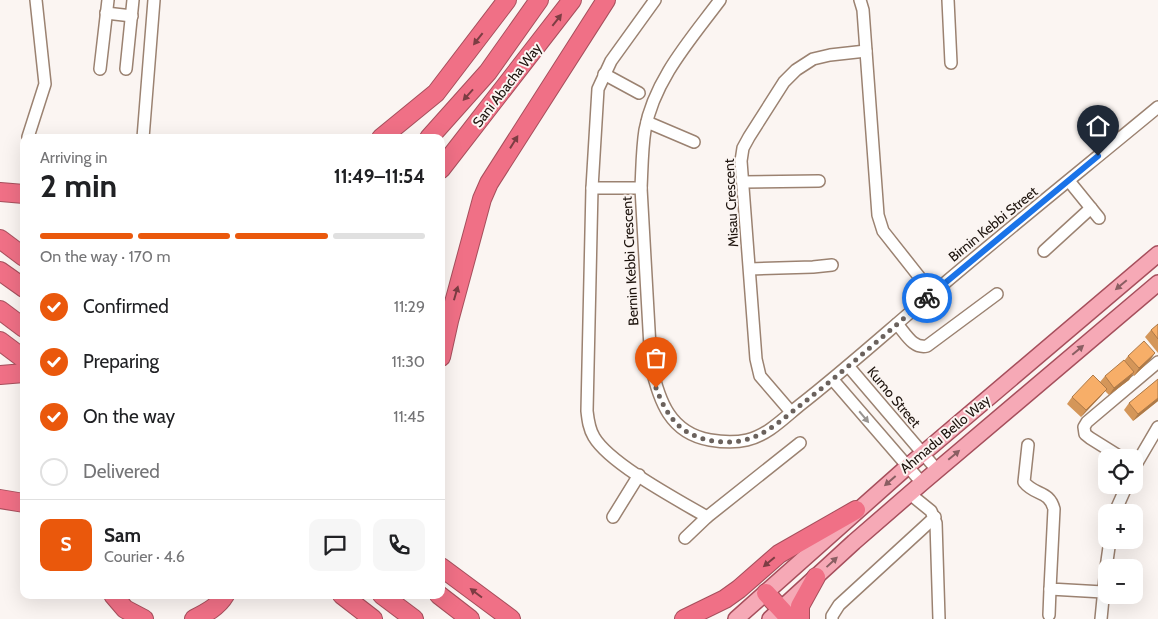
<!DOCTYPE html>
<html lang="en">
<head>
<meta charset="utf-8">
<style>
	:root { --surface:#fff; --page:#f6f6f6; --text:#202124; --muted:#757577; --line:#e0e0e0; --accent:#ea580c }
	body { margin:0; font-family:Cabin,sans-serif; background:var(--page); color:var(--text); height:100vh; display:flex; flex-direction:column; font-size:19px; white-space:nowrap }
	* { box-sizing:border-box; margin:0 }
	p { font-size:16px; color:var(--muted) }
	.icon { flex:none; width:28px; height:28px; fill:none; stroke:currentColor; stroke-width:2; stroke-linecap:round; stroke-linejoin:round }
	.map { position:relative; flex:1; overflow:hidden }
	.sheet { position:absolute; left:20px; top:134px; width:425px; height:465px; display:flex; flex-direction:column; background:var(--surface); border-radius:10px; box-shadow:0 5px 20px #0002 }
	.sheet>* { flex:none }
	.fabs { position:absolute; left:1098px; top:449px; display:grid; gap:10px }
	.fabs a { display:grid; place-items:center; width:45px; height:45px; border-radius:10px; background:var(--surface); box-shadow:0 5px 20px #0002; font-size:25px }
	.pin { position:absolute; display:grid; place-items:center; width:42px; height:42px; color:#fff; margin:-51px -21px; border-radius:50% 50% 50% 0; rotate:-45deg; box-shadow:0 0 5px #0007 }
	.pin .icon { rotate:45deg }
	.courier { position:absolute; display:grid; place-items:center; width:50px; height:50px; margin:-25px; border:4px solid #1a73e8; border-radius:50%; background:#fff; color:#222; box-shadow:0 1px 6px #0007 }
	.headline em { font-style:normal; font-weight:700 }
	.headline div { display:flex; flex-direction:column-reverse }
	.headline { display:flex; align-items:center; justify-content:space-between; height:85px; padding:0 20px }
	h1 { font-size:32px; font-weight:700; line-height:38px }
	.bar { display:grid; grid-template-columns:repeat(4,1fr); gap:8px 5px; align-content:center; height:60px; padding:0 20px }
	.bar i { height:6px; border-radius:4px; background:var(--line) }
	.bar .selected { background:var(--accent) }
	.bar p { grid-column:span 4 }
	.line { display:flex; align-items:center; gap:12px; padding:0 20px; border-top:1px solid var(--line) }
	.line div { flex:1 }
	.round { display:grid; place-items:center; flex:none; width:52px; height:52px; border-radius:10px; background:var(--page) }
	ol { padding:0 20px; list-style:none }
	li { display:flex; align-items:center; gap:15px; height:55px }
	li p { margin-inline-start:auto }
	li .icon { padding:5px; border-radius:50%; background:var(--accent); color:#fff; stroke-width:4 }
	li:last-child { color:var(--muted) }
	li i { width:28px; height:28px; border:2px solid var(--line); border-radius:50% }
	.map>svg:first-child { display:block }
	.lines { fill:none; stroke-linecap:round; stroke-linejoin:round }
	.minor-casing { stroke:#9b8271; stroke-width:14 }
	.major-casing { stroke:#a64f5c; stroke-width:18 }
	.highway-casing { stroke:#a64f5c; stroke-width:20 }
	.minor { stroke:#fff; stroke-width:11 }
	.major { stroke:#f6a9b6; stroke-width:15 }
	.highway { stroke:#f07086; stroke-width:18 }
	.wall { fill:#d49659 }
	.shaded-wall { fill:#ad7a49 }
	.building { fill:#f7ae68; stroke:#ad7a49 }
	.oneway { fill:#7c3d43 }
	.oneway2 { fill:#8a5e62 }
	.oneway3 { fill:#999592 }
	.done { stroke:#6b625d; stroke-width:5; stroke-dasharray:0 9 }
	.route { stroke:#1a73e8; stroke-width:6 }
	.labels { text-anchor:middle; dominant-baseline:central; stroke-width:4; stroke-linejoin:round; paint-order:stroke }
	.street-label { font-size:14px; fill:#1d130d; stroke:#fbf5f2 }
</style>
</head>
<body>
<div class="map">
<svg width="1158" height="619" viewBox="0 0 1158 619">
	<rect width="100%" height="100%" fill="#fbf5f2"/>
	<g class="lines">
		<g class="minor-casing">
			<g id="minor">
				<path d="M655 0 611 61 598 89 592 188 587 411C588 420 589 429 594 437 610 464 678 500 707 517"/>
				<path d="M720 0C691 39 654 80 645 130 642 149 642 169 641 188L651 365C659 401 670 433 710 440 722 442 734 443 747 440 768 435 784 418 800 405 846 369 889 330 933 293 1007 230 1083 169 1158 107"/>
				<path d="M860 0 863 10 878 215 883 231 932 293"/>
				<path d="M948 0 951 63"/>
				<path d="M106 13 132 16"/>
				<path d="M100 69 108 0"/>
				<path d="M126 69 133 0"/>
				<path d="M604 74 639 93"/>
				<path d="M647 122 694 142"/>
				<path d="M28 137 45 84 36 0"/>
				<path d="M143 138 154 0"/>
				<path d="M1069 181 1099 218"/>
				<path d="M743 182 819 181"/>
				<path d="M592 188H641"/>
				<path d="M1044 251 1091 208"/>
				<path d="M750 269 813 267 832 265"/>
				<path d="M897 324C906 334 913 349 927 346L997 294"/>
				<path d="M849 367 937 470"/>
				<path d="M833 380 922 483"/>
				<path d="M791 412 760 376 756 359 741 161 743 148 749 137 784 82 796 70 813 59 830 55 866 51"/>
				<path d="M1028 445 1024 482C1035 496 1049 490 1054 509L1050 589 1103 592"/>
				<path d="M1122 458 1090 438 1085 434 1084 427 1087 422 1158 362"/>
				<path d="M1134 468 1158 427"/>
				<path d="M910 494 931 511 936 523 939 619"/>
				<path d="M1115 512 1127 485"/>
				<path d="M613 517 639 475"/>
				<path d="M685 538 707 517 800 443"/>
				<path d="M1106 568 1110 540"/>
				<path d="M1049 615 1050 589"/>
				<path d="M832 619V616L839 605 935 517"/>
				<path d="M1101 619 1106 568"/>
			</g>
		</g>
		<g class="major-casing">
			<g id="major">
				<path d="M736 619 907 467 1158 254"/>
				<path d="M770 619 854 542 922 483 1158 283"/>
			</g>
		</g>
		<g class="highway-casing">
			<g id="highway">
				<path d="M381 138 436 93 507 0"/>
				<path d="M429 138 488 72 539 0"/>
				<path d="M441 169 572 0"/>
				<path d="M0 192 24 194"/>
				<path d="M0 239 24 257"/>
				<path d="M0 271 24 288"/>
				<path d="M0 310 24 328"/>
				<path d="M0 341 24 359"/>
				<path d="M441 357 449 321 482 199 489 183 606 0"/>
				<path d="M0 375 24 373"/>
				<path d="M0 499 24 503"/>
				<path d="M441 567 511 619"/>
				<path d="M766 593 790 619"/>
				<path d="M113 595 125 609 144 619"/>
				<path d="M342 595 373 619"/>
				<path d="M382 595 414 619"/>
				<path d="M439 595 470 619"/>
				<path d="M194 619C206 613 218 607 225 595"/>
				<path d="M684 619 725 599 739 589 779 554 856 510"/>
				<path d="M800 619V606L816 577"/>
			</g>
		</g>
		<use href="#minor" class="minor"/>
		<use href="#major" class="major"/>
		<use href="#highway" class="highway"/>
	</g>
	<g class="wall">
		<path d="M1158 324V353L1145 337 1151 330Z"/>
		<path d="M1155 353 1150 360 1134 376 1133 374 1129 380 1109 395 1105 391 1101 396 1081 417 1067 404 1072 397 1100 382 1105 376 1124 361 1128 356Z"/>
		<path d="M1158 379V401L1133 421 1124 410 1129 403Z"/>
	</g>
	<g class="shaded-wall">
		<path d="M1155 353 1150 360 1134 376 1139 368Z"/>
		<path d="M1134 372 1129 380 1109 395 1114 388Z"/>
		<path d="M1107 389 1101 396 1081 417 1086 410Z"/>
		<path d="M1158 398V401L1133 421 1138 414Z"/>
	</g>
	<g class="building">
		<path d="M1158 324V339L1151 330Z"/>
		<path d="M1144 341 1155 353 1139 368 1128 356Z"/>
		<path d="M1124 360 1134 372 1114 388 1105 376Z"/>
		<path d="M1093 375 1107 389 1086 410 1072 397Z"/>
		<path d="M1158 379V398L1138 414 1129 403Z"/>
	</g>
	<defs><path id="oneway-solid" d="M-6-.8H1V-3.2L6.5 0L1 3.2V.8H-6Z" transform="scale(1.25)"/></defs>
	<g class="oneway">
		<use href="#oneway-solid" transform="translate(557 20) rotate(-52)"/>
		<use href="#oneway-solid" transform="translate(478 39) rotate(128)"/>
		<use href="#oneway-solid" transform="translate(468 95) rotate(132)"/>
		<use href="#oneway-solid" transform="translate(514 142) rotate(-58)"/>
		<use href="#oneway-solid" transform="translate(456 293) rotate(-74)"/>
		<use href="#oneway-solid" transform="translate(769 562) rotate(140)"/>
		<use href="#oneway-solid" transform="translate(476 593) rotate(-143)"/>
	</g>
	<g class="oneway2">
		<use href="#oneway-solid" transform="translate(1121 285) rotate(140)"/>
		<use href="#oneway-solid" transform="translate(1078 350) rotate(-40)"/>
		<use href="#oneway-solid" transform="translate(954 455) rotate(-40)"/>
		<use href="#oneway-solid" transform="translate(890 481) rotate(139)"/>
		<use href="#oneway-solid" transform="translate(832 562) rotate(-43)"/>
	</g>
	<use class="oneway3" href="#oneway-solid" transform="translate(864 417) rotate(50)"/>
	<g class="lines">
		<path class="done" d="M656 388C661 401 667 414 677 424 693 441 727 446 748 439 769 433 785 417 802 404 845 370 886 334 927 298"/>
		<path class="route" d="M927 298 1098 156"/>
	</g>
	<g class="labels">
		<g class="street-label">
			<text transform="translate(507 85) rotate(-52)">Sani Abacha Way</text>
			<text transform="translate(731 203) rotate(-93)">Misau Crescent</text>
			<text transform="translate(993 224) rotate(-39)">Birnin Kebbi Street</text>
			<text transform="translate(630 261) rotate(-93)">Bernin Kebbi Crescent</text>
			<text transform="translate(894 397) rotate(50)">Kumo Street</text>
			<text transform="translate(945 434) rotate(-40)">Ahmadu Bello Way</text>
		</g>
	</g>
</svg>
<div class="fabs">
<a><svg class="icon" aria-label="locate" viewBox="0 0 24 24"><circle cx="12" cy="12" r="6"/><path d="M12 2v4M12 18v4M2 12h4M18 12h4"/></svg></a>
<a>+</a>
<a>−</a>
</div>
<div class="pin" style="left:656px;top:388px;background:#ea580c"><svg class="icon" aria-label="bag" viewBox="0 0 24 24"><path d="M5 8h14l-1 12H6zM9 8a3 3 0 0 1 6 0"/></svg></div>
<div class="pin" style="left:1098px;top:156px;background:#1f2937"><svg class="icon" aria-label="home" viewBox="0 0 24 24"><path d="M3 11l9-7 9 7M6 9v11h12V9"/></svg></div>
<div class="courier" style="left:927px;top:298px"><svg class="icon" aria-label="bike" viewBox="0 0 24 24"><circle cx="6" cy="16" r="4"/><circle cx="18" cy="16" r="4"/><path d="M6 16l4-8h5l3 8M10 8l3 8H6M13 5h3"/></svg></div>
<section class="sheet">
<div class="headline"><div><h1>2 min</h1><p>Arriving in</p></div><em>11:49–11:54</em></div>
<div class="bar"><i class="selected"></i><i class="selected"></i><i class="selected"></i><i></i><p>On the way · 170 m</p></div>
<ol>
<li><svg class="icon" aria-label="check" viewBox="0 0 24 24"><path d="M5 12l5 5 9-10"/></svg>Confirmed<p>11:29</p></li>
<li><svg class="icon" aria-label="check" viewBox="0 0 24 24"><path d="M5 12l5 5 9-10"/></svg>Preparing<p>11:30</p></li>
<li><svg class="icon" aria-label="check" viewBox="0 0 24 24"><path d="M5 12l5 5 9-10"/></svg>On the way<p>11:45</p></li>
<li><i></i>Delivered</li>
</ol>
<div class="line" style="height:90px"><b class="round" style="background:var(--accent);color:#fff">S</b><div><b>Sam</b><p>Courier · 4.6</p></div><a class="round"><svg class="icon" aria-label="chat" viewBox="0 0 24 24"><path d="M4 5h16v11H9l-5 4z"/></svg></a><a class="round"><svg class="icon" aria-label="phone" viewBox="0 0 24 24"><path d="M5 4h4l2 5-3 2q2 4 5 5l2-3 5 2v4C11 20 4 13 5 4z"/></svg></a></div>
</section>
</div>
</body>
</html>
